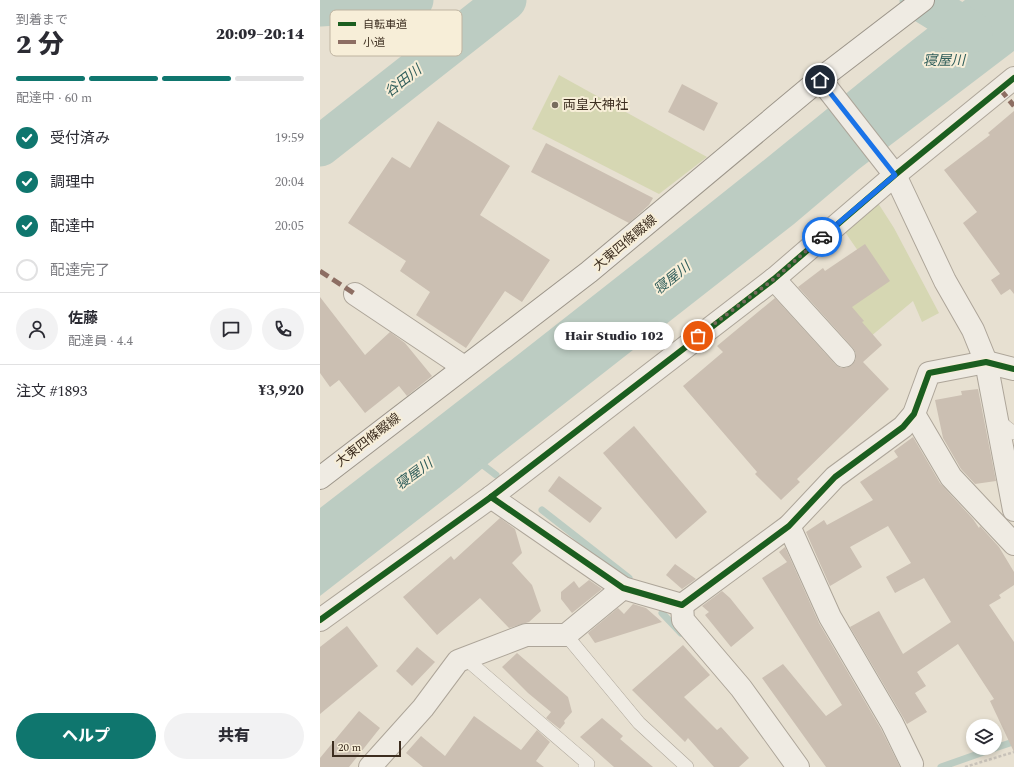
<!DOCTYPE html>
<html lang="ja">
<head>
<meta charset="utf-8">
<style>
	:root { --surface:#fff; --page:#f2f2f3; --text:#2b2b33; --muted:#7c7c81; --line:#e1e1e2; --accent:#0f766e }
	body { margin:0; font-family:Spectral,"Noto Sans JP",serif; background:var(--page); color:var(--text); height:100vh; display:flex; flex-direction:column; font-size:15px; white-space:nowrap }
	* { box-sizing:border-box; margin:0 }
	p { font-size:13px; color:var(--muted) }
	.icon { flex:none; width:22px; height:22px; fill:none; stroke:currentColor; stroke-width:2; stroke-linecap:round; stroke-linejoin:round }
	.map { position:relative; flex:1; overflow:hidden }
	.panel { display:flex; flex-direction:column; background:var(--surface); width:320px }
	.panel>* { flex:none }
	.tools { position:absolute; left:646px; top:719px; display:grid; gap:8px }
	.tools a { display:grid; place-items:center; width:36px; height:36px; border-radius:50%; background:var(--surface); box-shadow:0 2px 6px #0003; font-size:20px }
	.scale { position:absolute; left:12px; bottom:10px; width:69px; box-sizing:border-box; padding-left:4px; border:2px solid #3d2e20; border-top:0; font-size:11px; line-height:14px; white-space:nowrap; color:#3d2e20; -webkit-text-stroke:3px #f7eed8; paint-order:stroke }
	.pin { position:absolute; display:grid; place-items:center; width:34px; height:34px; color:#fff; margin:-17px; border:2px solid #fff; border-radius:50%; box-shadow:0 1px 4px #0007 }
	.courier { position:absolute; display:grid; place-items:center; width:40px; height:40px; margin:-20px; border:3px solid #1a73e8; border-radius:50%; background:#fff; color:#222; box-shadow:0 1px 5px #0007 }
	.bubble { position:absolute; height:28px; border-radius:14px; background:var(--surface); box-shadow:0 2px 6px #0003; font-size:13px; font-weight:800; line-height:28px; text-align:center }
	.headline em { font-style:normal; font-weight:800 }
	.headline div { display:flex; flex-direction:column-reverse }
	.headline { display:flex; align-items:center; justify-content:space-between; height:68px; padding:0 16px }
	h1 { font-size:26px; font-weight:800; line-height:30px }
	.bar { display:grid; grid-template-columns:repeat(4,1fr); gap:6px 4px; align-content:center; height:48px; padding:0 16px }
	.bar i { height:5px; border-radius:3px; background:var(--line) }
	.bar .selected { background:var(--accent) }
	.bar p { grid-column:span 4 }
	.line { display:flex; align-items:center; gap:10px; padding:0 16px; border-top:1px solid var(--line) }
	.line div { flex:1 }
	.round { display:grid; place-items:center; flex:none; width:42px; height:42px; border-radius:21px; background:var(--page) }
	ol { padding:0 16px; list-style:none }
	li { display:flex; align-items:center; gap:12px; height:44px }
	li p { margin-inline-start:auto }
	li .icon { padding:4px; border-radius:50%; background:var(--accent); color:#fff; stroke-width:4 }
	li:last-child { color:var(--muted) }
	li i { width:22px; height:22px; border:2px solid var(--line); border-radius:50% }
	.primary-button { display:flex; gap:8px; margin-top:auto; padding:8px 16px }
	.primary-button a { flex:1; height:46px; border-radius:24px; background:var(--accent); color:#fff; font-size:16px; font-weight:800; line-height:46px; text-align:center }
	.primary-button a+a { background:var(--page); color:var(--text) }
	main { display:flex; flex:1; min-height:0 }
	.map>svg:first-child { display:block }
	.green { fill:#d6d7b3 }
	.water { fill:#bcccc2 }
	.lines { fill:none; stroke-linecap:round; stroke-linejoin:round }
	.stream { stroke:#bcccc2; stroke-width:7 }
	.river { stroke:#bcccc2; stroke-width:41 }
	.building { fill:#cbbfb2 }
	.service-casing { stroke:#ada599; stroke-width:14 }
	.minor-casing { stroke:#ada599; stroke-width:24 }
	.tertiary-casing { stroke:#ada599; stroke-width:24 }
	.secondary-casing { stroke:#9c958a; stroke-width:24 }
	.path { stroke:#c8c2b9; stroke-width:2.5; stroke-dasharray:3 2; stroke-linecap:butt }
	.service { stroke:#efebe3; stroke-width:13 }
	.minor { stroke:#efebe3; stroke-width:22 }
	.tertiary { stroke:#efebe3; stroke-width:22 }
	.secondary { stroke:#efebe3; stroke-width:22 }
	.quiet { stroke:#8d6e63; stroke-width:5; stroke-dasharray:10 5; stroke-linecap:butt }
	.cycleway-casing { stroke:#f7eed8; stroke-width:8 }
	.cycleway { stroke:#1b5e20; stroke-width:6 }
	.done { stroke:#786c5e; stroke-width:4; stroke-dasharray:0 7.2 }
	.route { stroke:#1a73e8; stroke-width:5 }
	.poi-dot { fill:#786c5e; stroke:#f7eed8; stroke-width:1.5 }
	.labels { text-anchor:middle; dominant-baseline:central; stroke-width:4; stroke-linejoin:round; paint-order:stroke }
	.poi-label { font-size:13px; fill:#3d2e20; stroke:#f7eed8; text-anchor:start }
	.street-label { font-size:13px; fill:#3d2e20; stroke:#f7eed8 }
	.water-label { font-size:14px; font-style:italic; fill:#2f5d5a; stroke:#f7eed8 }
	.key { fill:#f7eed8; stroke:#bfb4a1; stroke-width:1 }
	.key-label { font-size:11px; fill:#3d2e20 }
</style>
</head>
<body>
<main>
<section class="panel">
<div class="headline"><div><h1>2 分</h1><p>到着まで</p></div><em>20:09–20:14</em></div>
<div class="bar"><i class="selected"></i><i class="selected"></i><i class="selected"></i><i></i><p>配達中 · 60 m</p></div>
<ol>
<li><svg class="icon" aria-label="check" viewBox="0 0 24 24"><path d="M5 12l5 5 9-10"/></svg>受付済み<p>19:59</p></li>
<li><svg class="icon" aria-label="check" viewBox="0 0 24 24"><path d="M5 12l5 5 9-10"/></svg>調理中<p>20:04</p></li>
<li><svg class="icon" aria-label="check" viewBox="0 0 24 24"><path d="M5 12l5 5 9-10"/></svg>配達中<p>20:05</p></li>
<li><i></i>配達完了</li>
</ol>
<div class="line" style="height:72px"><a class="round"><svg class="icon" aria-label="person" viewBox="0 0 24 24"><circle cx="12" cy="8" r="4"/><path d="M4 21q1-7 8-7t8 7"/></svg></a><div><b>佐藤</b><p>配達員 · 4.4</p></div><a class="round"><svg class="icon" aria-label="chat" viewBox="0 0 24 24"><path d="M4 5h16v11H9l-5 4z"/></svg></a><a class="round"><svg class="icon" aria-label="phone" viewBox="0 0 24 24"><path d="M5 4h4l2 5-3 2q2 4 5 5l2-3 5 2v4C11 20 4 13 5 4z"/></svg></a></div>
<div class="line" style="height:52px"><div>注文 #1893</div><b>¥3,920</b></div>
<div class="primary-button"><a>ヘルプ</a><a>共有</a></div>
</section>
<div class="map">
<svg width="694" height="767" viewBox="0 0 694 767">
	<rect width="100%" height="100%" fill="#e7e0d1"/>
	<g class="green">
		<path d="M239 75 387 157 339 194 212 129Z"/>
		<path d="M558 203 574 228 619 313 602 322 593 301 550 337 518 300 554 274 525 232Z"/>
	</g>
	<path class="water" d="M645 0H694V51L539 169 474 224 175 458 139 488 0 596V508C144 397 287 286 429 172 501 115 571 55 645 0Z"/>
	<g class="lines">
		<g class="stream">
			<path d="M159 462 176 475"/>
			<path d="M222 510 309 578"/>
			<path d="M342 613 361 633"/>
			<path d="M675 748 690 743"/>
			<path d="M621 767 675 748"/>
		</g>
		<g class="river">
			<path d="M600 0 652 32"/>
			<path d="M0 6 93 0"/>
			<path d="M0 146 186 0"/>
		</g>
	</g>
	<g class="building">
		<path d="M362 84 398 103 384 131 348 112Z"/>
		<path d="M694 111V294L690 289 681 295 671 280 680 274 643 223 657 212 624 170 670 135 668 133Z"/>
		<path d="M118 121 190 166 160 215 230 260 202 302 185 291 146 348 96 315 110 292 80 271 86 261 28 223 72 157 90 168Z"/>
		<path d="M226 143 333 198 329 205 309 223 211 172Z"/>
		<path d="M545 244 570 281 532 307 544 321 542 322 562 345 543 362 569 389 477 479 480 482 461 500 435 474 437 472 363 386 403 352 397 346 455 298 515 364 521 368H526L532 365 536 359V353L533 348 478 287 503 268 505 271Z"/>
		<path d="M0 297 45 355 70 332 85 343 112 376 87 396 79 386 45 413 19 380 10 387 0 373Z"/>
		<path d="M658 389 676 481 655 484 641 469 623 438 615 400 642 395 641 391Z"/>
		<path d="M314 426 387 512 356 539 283 453Z"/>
		<path d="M593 437 620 483 653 519 659 528 660 526 679 547 694 572V585L679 595 681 598 669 605 694 642V752L670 701 674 699 638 644 597 672 606 686 595 693 607 712 587 724 530 627 559 611 583 654 631 622 604 578 575 593 566 577 591 563 568 526 530 547 542 567 510 586 486 532 504 520 507 525 553 500 540 482 578 457 574 451Z"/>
		<path d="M239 476 282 508 270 523 228 491Z"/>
		<path d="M180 518 195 529 202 553 192 563 212 585 221 611 209 622 189 628 160 598 117 635 83 597 131 556 134 560Z"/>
		<path d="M465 547 499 623 561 729 580 767H506L442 678 463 664 506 716 522 705 442 578 467 562 459 552Z"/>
		<path d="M355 564 376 579 362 589 346 575Z"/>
		<path d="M269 580 282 589 252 613 241 599V592L254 581 259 588Z"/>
		<path d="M402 591 410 598 434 628 411 647 385 615 389 612 382 606Z"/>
		<path d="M313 604 326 608 342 622 275 643 268 633 298 608 304 614Z"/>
		<path d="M27 626 58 666 0 714V647Z"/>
		<path d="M363 645 390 675 364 697 397 730 401 727 429 758 419 767H394L368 738 365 742 312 690Z"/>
		<path d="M97 647 115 662 92 686 76 671Z"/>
		<path d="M197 653 248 697 252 712 244 721 245 723 240 729 226 718 231 712 208 693 182 667Z"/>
		<path d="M39 711 60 728 29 767H0V758Z"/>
		<path d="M154 716 201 750 217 730 230 742 216 761 224 767H103L86 753 101 736 125 756Z"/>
		<path d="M282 718 303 736 300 739 333 767H294L260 737Z"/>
	</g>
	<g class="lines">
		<g class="service-casing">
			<g id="service">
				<path d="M677 420 694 433"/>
				<path d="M246 635 319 723 367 767"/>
				<path d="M146 659 268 764 265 767"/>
			</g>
		</g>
		<g class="minor-casing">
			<g id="minor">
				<path d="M454 279 524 356"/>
				<path d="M35 294 144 367"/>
				<path d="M594 414 631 477 694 544"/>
				<path d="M171 497 303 588 362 605 469 526 515 477 583 427 594 414 609 373 666 362 694 369"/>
				<path d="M469 526 510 617 572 723 592 764"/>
				<path d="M362 605 363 620 421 688 478 767"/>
				<path d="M50 767 103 708 138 661 206 635H246L303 588"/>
			</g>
		</g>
		<g class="tertiary-casing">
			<g id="tertiary">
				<path d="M500 79 575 175 625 281 653 330 666 362 694 510"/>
				<path d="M0 620 171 497 454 279 575 175 694 78"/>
			</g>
		</g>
		<g class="secondary-casing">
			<path id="secondary" d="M0 478 269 272 500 79 603 0"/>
		</g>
		<path class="path" d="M645 767 694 752"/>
		<use href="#service" class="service"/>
		<use href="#minor" class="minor"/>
		<use href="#tertiary" class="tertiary"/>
		<use href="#secondary" class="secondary"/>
		<g class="quiet">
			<path d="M680 89 694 106"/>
			<path d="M0 271 35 294"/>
		</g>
		<g class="cycleway-casing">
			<g id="cycleway">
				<path d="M171 497 303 588 362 605 469 526 515 477 583 427 594 414 609 373 666 362 694 369"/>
				<path d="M0 620 171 497 454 279 575 175 694 78"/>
			</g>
		</g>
		<use href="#cycleway" class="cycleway"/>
	</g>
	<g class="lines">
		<path class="done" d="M378 336 454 279 502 237"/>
		<path class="route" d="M500 80 575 175 502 237"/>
	</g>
	<circle class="poi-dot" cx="235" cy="105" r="4"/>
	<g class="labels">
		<g class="poi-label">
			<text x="243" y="105">両皇大神社</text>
		</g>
		<g class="street-label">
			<text transform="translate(305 243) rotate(-40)">大東四條畷線</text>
			<text transform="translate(48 440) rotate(-38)">大東四條畷線</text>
		</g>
		<g class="water-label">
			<text x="624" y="60">寝屋川</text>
			<text transform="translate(83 81) rotate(-38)">谷田川</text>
			<text transform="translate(352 278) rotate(-39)">寝屋川</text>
			<text transform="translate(94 474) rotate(-36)">寝屋川</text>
		</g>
	</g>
	<rect x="10" y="10" width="132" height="46" rx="6" class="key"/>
	<rect x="18" y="22" width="18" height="4" fill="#1b5e20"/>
	<rect x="18" y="40" width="18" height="4" fill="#8d6e63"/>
	<g class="key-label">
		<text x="43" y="28">自転車道</text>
		<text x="43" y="46">小道</text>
	</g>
</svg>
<div class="tools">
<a><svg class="icon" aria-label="layers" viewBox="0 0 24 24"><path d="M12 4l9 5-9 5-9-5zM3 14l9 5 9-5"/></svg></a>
</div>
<div class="scale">20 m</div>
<div class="pin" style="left:378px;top:336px;background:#ea580c"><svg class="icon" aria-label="bag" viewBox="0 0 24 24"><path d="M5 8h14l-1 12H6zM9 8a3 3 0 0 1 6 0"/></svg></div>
<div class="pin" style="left:500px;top:80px;background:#1f2937"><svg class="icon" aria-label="home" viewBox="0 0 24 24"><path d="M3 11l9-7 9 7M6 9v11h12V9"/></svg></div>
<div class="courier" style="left:502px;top:237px"><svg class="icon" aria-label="car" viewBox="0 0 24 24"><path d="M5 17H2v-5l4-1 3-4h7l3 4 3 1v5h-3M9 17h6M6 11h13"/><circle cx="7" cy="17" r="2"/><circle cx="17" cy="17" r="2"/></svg></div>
<div class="bubble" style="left:234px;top:322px;width:120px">Hair Studio 102</div>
</div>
</main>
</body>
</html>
